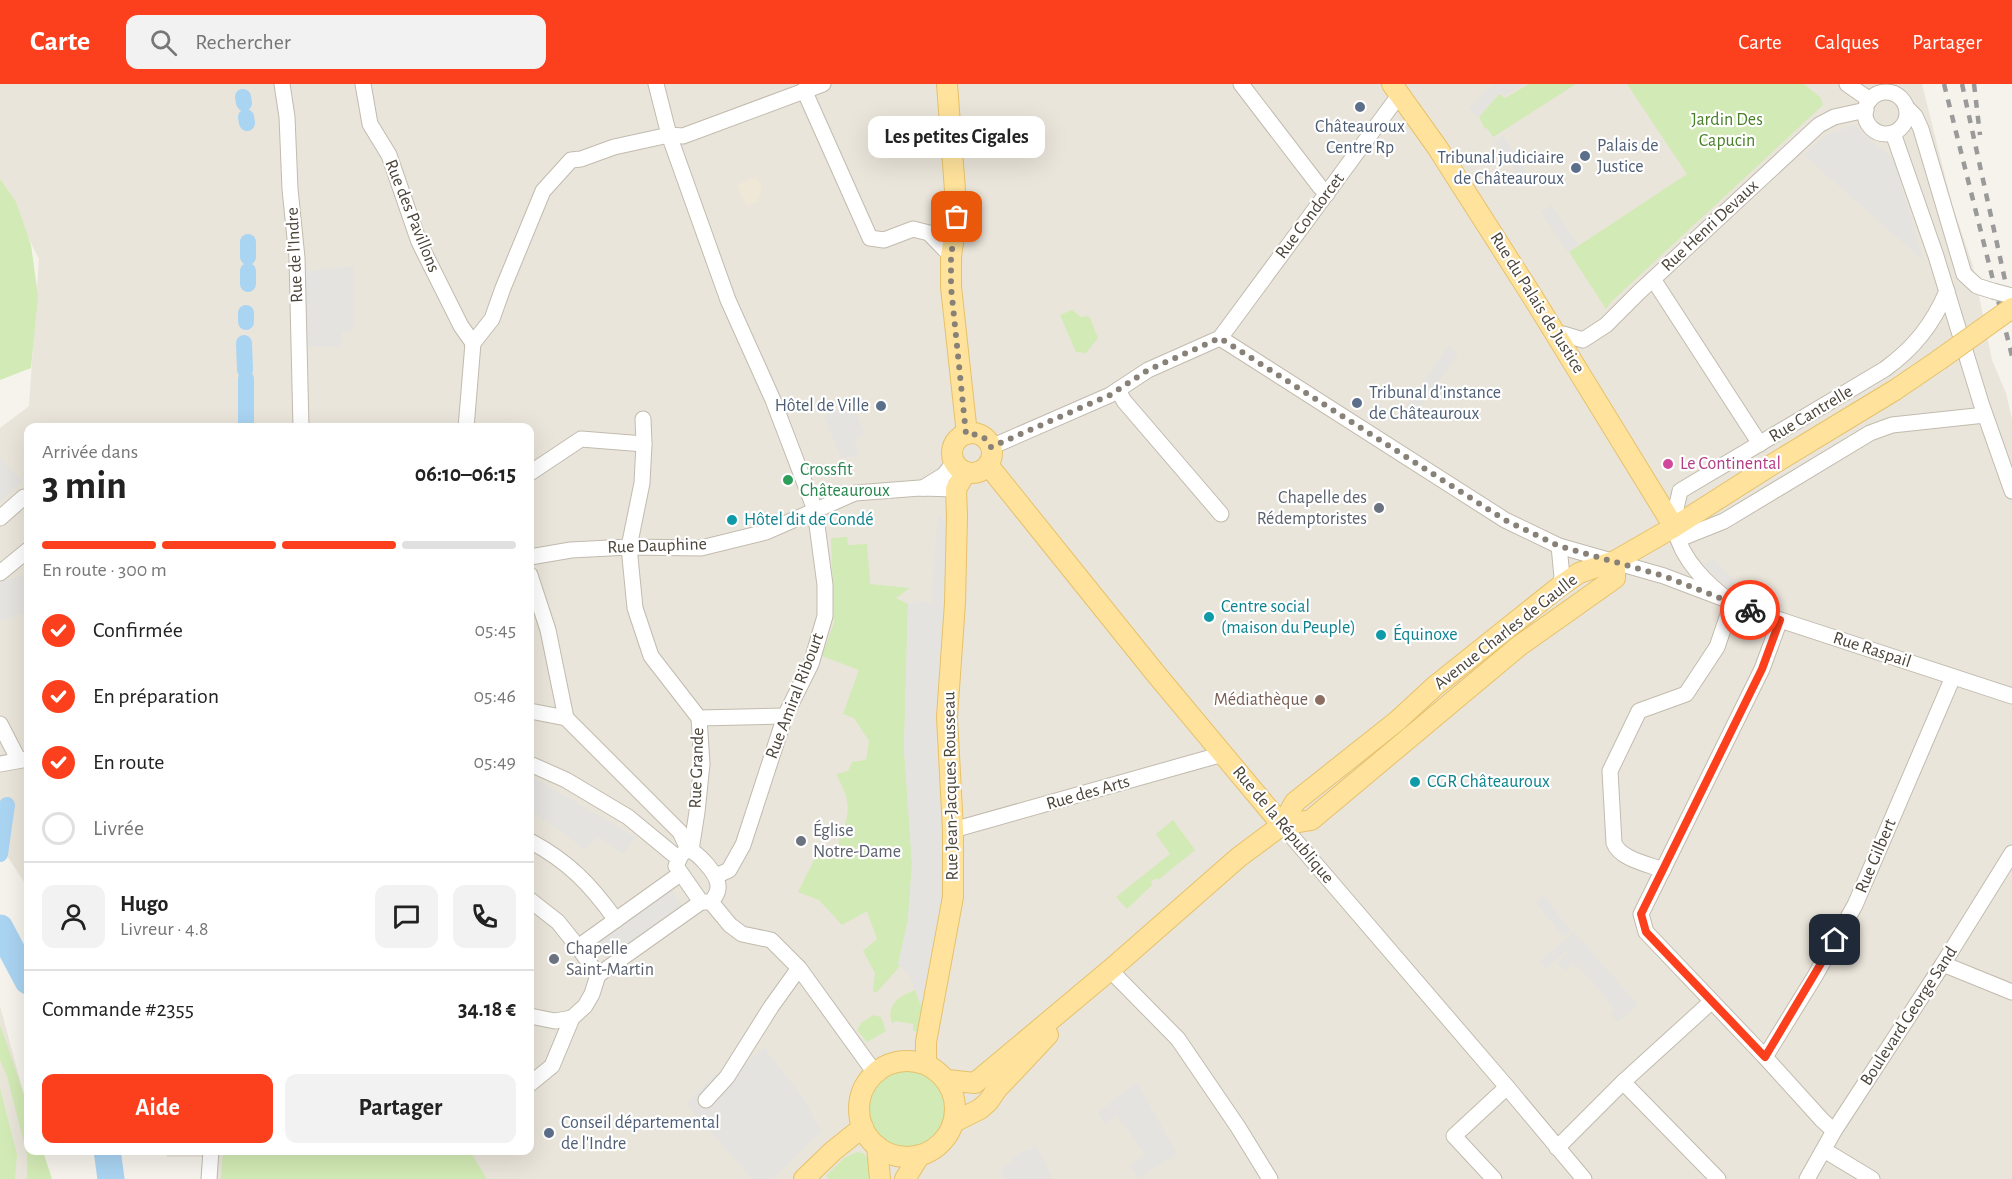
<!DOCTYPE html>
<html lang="fr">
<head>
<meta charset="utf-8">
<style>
	:root { --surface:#fff; --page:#f2f2f2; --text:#222; --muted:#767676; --line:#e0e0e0; --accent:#fc3f1d }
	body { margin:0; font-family:"Alegreya Sans",sans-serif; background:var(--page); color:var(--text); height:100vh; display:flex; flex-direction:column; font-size:22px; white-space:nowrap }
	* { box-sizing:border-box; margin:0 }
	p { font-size:20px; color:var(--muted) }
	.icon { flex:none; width:33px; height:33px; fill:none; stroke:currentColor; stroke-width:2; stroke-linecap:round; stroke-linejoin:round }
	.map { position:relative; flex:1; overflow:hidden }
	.sheet { position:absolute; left:24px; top:339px; width:510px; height:732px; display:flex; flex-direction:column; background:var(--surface); border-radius:12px; box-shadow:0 6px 24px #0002 }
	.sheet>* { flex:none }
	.pin { position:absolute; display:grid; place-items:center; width:51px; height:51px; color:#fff; margin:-26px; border-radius:12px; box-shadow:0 3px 9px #0006 }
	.courier { position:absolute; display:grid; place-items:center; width:60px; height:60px; margin:-30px; border:4px solid #fc3f1d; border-radius:50%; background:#fff; color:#222; box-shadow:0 2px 8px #0007 }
	.bubble { position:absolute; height:42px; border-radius:12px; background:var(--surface); box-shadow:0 6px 24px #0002; font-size:20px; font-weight:700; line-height:42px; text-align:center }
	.headline em { font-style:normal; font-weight:700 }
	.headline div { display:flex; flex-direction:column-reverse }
	.headline { display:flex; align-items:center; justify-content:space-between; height:102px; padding:0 18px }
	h1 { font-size:39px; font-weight:700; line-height:45px }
	.bar { display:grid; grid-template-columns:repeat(4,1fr); gap:9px 6px; align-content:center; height:72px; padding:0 18px }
	.bar i { height:8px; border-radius:4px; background:var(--line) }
	.bar .selected { background:var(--accent) }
	.bar p { grid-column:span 4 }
	.line { display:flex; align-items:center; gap:15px; padding:0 18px; border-top:2px solid var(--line) }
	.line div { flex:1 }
	.round { display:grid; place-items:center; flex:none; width:63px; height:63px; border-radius:12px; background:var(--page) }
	ol { padding:0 18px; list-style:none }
	li { display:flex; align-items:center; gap:18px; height:66px }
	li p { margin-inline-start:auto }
	li .icon { padding:6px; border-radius:50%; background:var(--accent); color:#fff; stroke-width:4 }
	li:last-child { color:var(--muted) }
	li i { width:33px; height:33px; border:3px solid var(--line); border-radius:50% }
	.action { display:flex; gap:12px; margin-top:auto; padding:12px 18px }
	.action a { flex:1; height:69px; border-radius:12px; background:var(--accent); color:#fff; font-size:24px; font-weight:700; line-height:69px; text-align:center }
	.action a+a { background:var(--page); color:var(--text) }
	header { display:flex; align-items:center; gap:36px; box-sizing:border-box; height:84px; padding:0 30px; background:var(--accent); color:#fff }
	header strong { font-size:28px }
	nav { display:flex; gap:33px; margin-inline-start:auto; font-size:21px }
	.search { width:420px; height:54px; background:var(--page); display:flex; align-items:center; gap:15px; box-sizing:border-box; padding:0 21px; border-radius:12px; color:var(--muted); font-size:22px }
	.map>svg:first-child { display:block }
	.residential { fill:#eae5da }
	.education { fill:#efe8d6 }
	.green { fill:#d2eab5 }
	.parking { fill:#e5e3e0 }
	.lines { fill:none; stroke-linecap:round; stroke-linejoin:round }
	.canal { stroke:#a9d4f2; stroke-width:16 }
	.river { stroke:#a9d4f2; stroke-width:27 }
	.minor-casing { stroke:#c2bbae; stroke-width:17 }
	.major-casing { stroke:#e6c16a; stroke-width:22 }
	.minor { stroke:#fff; stroke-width:15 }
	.major { stroke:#ffe39c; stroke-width:20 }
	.rail { stroke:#9a9a9a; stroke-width:4.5; stroke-dasharray:8 8; stroke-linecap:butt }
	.minor-bridge-casing { stroke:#c2bbae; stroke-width:17; stroke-linecap:butt }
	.major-bridge-casing { stroke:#e6c16a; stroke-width:22; stroke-linecap:butt }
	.minor-bridge { stroke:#fff; stroke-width:15 }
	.major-bridge { stroke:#ffe39c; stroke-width:20 }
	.done { stroke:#878178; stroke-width:6; stroke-dasharray:0 10.8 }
	.route { stroke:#fc3f1d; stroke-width:8 }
	.service-dot { fill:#5c6f8a; stroke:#fff; stroke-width:2 }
	.hotel-dot { fill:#d1479c; stroke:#fff; stroke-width:2 }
	.leisure-dot { fill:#2e9e5b; stroke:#fff; stroke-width:2 }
	.worship-dot { fill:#6b7280; stroke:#fff; stroke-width:2 }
	.culture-dot { fill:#0f9aa8; stroke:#fff; stroke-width:2 }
	.education-dot { fill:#8d6e63; stroke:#fff; stroke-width:2 }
	.labels { text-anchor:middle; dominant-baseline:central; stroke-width:4.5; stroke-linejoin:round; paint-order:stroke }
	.park-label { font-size:18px; fill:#4a7f2a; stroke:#fff }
	.service-label { font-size:18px; fill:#4e5e75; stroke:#fff; text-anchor:start }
	.street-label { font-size:18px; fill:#4b4439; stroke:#fff }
	.hotel-label { font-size:18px; fill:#b23c85; stroke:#fff; text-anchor:start }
	.leisure-label { font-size:18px; fill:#27864d; stroke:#fff; text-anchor:start }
	.worship-label { font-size:18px; fill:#5b616d; stroke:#fff; text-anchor:start }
	.culture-label { font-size:18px; fill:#0d838f; stroke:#fff; text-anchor:start }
	.education-label { font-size:18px; fill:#785e54; stroke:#fff; text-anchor:end }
</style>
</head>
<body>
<header>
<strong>Carte</strong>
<div class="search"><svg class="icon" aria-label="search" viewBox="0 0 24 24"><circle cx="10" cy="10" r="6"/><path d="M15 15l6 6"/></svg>Rechercher</div>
<nav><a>Carte</a><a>Calques</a><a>Partager</a></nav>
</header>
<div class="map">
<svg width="2012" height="1095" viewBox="0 0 2012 1095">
	<rect width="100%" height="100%" fill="#f6f3ec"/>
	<g class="residential">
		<path d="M0 0H1922L1952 120 1973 182 1992 276 2006 309 2012 335V1095H214L216 1073H167L166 1067 530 1066V344H28V804L0 761V344L29 322 39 175 0 97Z"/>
		<path d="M0 922 28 1026V1066L47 1095H0Z"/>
	</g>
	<path class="education" d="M756 93 762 104 757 118 747 122 737 101Z"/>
	<g class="green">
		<path d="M1529 0H1576L1493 53 1487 44 1485 45 1479 33 1499 10 1505 14Z"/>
		<path d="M1627 0H1804L1821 14 1823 21 1611 218 1606 225 1569 168 1687 90Z"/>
		<path d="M0 95 16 118 31 161 38 212 31 284 0 296Z"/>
		<path d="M1072 226 1081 233 1088 232 1090 234 1098 254 1086 269 1076 268 1060 231Z"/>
		<path d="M847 453 848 461 867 460 870 500 910 504 896 514 908 520 904 664 912 779 908 836 898 880 900 882 877 908H873L875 889 863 867 877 855 867 827 842 841 819 816 798 808 815 774 836 766C848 732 855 724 836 690L848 687 852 678 866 676 869 657 854 634 843 630 859 586 822 572 834 539 831 454Z"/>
		<path d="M1173 736 1195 766 1158 796 1156 794 1151 798 1152 801 1127 825 1116 813 1170 770 1156 750Z"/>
		<path d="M915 906 923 927 919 948 913 947V940L896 937 892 939C885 921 901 911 915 906Z"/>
		<path d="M873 931 881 933 886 947 867 958 857 946 861 939Z"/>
		<path d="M0 941 28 1022V1066L43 1067 52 1095H27V1071L7 992 0 976Z"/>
		<circle cx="906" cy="1025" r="39"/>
		<path d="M0 1004 17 1071 15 1095H0Z"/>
		<path d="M223 1067H470L487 1095H221Z"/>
		<path d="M857 1068 863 1069 870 1077 872 1095H829L826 1092 844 1074Z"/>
	</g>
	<g class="parking">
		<path d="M1493 0H1525L1504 12 1500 8 1479 33 1468 25Z"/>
		<path d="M1854 41 1894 77 1924 177 1804 71 1824 52Z"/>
		<path d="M1503 51 1529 91 1521 97 1494 57Z"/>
		<path d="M1551 121 1578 161 1568 168 1541 128Z"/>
		<path d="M354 182 353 247 342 248V263H306L304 187Z"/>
		<path d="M1448 262 1458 270 1415 331 1405 324Z"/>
		<path d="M851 318 865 350 855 356 858 372 841 374 824 332Z"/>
		<path d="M0 373 22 398 0 417Z"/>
		<path d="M938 431 948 440 936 664 946 777 944 824 923 926 909 891 898 880 908 836 912 779 904 664 908 520 919 516 931 519Z"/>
		<path d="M1713 475 1736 499 1751 508 1746 518 1729 506 1703 481Z"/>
		<path d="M28 490V528L0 537V498Z"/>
		<path d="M530 692 610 738 636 753 623 770 597 753 585 765 530 726Z"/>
		<path d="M670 805 684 826 610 879 595 858Z"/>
		<path d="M1544 812 1571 847 1563 853 1536 818Z"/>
		<path d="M1574 848 1638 921 1618 938 1611 930 1615 925 1584 888 1573 880 1565 887 1557 879 1567 869 1566 867 1546 885 1539 878Z"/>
		<path d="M764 963 804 1015 821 1047 773 1095H752L686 1020 714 991H732Z"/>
		<path d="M1137 998 1177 1070 1138 1095 1130 1081 1145 1070 1117 1032 1105 1040 1098 1028Z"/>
		<path d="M1036 1062 1053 1095H1004L999 1085 1013 1078 1011 1073Z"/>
	</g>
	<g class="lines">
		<g class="canal">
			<path d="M243 13 244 19"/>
			<path d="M246 33 247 39"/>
			<path d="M248 158V173"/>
			<path d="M248 200V187"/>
			<path d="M246 229V238"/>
			<path d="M244 259 245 286"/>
			<path d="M246 344V295"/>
			<path d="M0 770 7 721"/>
		</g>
		<g class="river">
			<path d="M0 844 28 897"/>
			<path d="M107 1066 111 1095"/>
		</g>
		<g class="minor-casing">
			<g id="minor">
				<path d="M282 0 287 33 290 105 297 174 301 344"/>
				<path d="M363 0 370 40 389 71 419 158 461 242 473 259"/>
				<path d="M656 0 669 51 728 216 773 316 815 426 825 501V532L811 580 785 632 743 761 729 786 716 792"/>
				<path d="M1241 0 1320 103 1327 110"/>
				<path d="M1847 0 1870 16"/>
				<path d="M804 6 870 154 884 156 913 145 929 149 951 172"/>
				<circle cx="1886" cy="29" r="21"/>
				<path d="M1906 23 1915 32 1921 45 1964 190 1977 202 1993 207"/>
				<path d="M1893 49 1936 172 1981 319 2012 407"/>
				<path d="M1653 195 1760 360"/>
				<path d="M1558 252 1563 250 1583 256 1606 241 1638 209 1819 41 1834 33 1866 26"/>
				<path d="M1220 254 1505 436 1559 462 1664 492 1780 536 2012 612"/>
				<path d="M473 259 492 235 503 204 543 107 571 76 581 75 614 63 669 51 683 52 823 0"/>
				<path d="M1118 306 1124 317 1221 430"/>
				<path d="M643 335 644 360 642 399 629 463 635 524 651 572 699 634 702 680 697 728 691 766"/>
				<path d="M466 344 473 259"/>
				<path d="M991 363 1110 311 1148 286 1220 254 1400 10"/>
				<path d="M530 389 581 355 644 360"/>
				<path d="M923 404 944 391 954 378"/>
				<path d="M0 434 24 413H28"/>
				<path d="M1679 455 1724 437 1870 349 1892 341 1985 331"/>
				<path d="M1559 462 1562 493 1559 503"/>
				<path d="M530 473 571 466 629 463 701 464 766 448 855 409 920 404 956 405"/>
				<path d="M0 489 28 466"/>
				<path d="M530 491 548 546 566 634"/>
				<path d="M1780 536 1762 585 1641 830 1646 848 1765 973 1822 1036 1834 1047"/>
				<path d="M530 627 566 634 680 748 688 765"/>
				<path d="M699 634 785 632"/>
				<path d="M0 640 16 671 17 676"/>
				<path d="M0 680 28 675"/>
				<path d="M530 680 566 696 628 733 679 775"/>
				<path d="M1282 741 1507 1003 1584 1095"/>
				<path d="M953 746 1223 670"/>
				<path d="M530 757C569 778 590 800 616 836"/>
				<path d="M688 765C698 769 717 789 718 801 719 808 715 813 711 818H701L676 782 681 771Z"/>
				<path d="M1663 786C1648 780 1620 775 1614 759L1610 687 1639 627 1686 610 1717 563 1732 519C1707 500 1682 477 1675 445 1672 434 1678 418 1680 407L1885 285C1914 264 1933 240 1947 207"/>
				<path d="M680 790 578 863 598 891 701 818"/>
				<path d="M530 816 558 838 578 863"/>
				<path d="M711 818 730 841 742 850 771 856 799 884 875 989"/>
				<path d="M1943 880 2012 908"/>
				<path d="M1110 886 1178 955 1238 1043 1270 1095"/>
				<path d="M530 932 555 937 572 934"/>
				<path d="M1765 973 1815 892 1855 821 1953 593"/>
				<path d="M1623 998 1718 1095"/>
				<path d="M530 1000 552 982 572 934 585 922 592 910 598 891"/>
				<path d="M706 1016 727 993 771 923 799 884"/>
				<path d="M1557 1064 1623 998 1711 918"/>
				<path d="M1824 1066 1872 1095"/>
				<path d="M209 1095 211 1066"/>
				<path d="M1494 1095 1454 1052 1507 1003"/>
				<path d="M1807 1095 1834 1047 1943 880 2012 769"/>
			</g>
		</g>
		<g class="major-casing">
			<g id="major">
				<path d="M947 0 957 133 951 172V203L967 350"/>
				<path d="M1392 0 1437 63 1534 215 1674 443"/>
				<circle cx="972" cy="369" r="20"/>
				<path d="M988 381 1156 590 1282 741"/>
				<path d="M1282 741 1311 736 1519 562 1615 494V477"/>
				<circle cx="907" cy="1025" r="48"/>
				<path d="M926 980V958L953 813V746L947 633 955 519 957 432 956 405 966 388"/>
				<path d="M947 996 975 999 1110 886 1239 773 1282 741 1295 718 1397 637 1435 602 1559 503 1579 489 1615 477 1674 443 1773 380 1895 306 1939 276"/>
				<path d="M954 1038 980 1025 988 1018 997 1005 1048 951"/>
				<path d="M877 1062 880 1095"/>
				<path d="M804 1095 833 1067 863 1043"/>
				<path d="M905 1095 920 1071"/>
			</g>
		</g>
		<use href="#minor" class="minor"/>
		<use href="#major" class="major"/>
		<g class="rail">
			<path d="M1944 0 2012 272"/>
			<path d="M1962 0 2012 228"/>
			<path d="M1974 0 1980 51"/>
		</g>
		<g class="minor-bridge-casing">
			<path id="minor-bridge" d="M1993 207 2012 212"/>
		</g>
		<g class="major-bridge-casing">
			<path id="major-bridge" d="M1939 276 2012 224"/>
		</g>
		<use href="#minor-bridge" class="minor-bridge"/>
		<use href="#major-bridge" class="major-bridge"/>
	</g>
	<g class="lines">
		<path class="done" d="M957 133 951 172V203L966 350C978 350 985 351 991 363L1110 311 1148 286 1220 254 1505 436 1559 462 1664 492 1750 526"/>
		<path class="route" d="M1750 526 1780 536 1762 585 1641 830 1646 848 1765 973 1835 856"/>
	</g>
	<g class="service-dot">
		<circle cx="1360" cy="23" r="6"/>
		<circle cx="1585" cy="72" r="6"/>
		<circle cx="1576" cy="84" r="6"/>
		<circle cx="1357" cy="319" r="6"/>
		<circle cx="881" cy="322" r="6"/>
		<circle cx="549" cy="1049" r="6"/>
	</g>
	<circle class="hotel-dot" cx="1668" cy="380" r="6"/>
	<circle class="leisure-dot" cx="788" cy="396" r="6"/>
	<g class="worship-dot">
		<circle cx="1379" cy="424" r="6"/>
		<circle cx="801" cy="757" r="6"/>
		<circle cx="554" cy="875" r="6"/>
	</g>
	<g class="culture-dot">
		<circle cx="732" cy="436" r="6"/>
		<circle cx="1209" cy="533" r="6"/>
		<circle cx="1381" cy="551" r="6"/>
		<circle cx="1415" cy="698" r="6"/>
	</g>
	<circle class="education-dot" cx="1320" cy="616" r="6"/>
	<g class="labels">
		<g class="park-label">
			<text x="1727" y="36">Jardin Des<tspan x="1727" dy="21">Capucin</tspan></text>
		</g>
		<g class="service-label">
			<text x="1360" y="43" text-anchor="middle">Châteauroux<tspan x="1360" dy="21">Centre Rp</tspan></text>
			<text x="1597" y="62">Palais de<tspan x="1597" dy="21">Justice</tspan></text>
			<text x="1564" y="74" text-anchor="end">Tribunal judiciaire<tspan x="1564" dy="21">de Châteauroux</tspan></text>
			<text x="1369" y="309">Tribunal d'instance<tspan x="1369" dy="21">de Châteauroux</tspan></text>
			<text x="869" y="322" text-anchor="end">Hôtel de Ville</text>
			<text x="561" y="1039">Conseil départemental<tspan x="561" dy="21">de l'Indre</tspan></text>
		</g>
		<g class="street-label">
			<text transform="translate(412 132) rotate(68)">Rue des Pavillons</text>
			<text transform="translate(1310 132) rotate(-53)">Rue Condorcet</text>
			<text transform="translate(1710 142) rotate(-43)">Rue Henri Devaux</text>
			<text transform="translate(295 171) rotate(-93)">Rue de l'Indre</text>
			<text transform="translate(1537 219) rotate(58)">Rue du Palais de Justice</text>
			<text transform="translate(1811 330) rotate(-31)">Rue Cantrelle</text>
			<text transform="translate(657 462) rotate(-2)">Rue Dauphine</text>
			<text transform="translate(1506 548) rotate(-38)">Avenue Charles de Gaulle</text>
			<text transform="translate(1872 566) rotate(18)">Rue Raspail</text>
			<text transform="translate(795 612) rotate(-69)">Rue Amiral Ribourt</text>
			<text transform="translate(697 684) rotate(-88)">Rue Grande</text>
			<text transform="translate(951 702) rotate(-91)">Rue Jean-Jacques Rousseau</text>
			<text transform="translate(1088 709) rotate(-16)">Rue des Arts</text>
			<text transform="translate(1283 741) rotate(50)">Rue de la République</text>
			<text transform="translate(1876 772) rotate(-67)">Rue Gilbert</text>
			<text transform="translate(1909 932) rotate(-57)">Boulevard George Sand</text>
		</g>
		<g class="hotel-label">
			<text x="1680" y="380">Le Continental</text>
		</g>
		<g class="leisure-label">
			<text x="800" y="386">Crossfit<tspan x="800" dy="21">Châteauroux</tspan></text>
		</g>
		<g class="worship-label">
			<text x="1367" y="414" text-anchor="end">Chapelle des<tspan x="1367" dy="21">Rédemptoristes</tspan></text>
			<text x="813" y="747">Église<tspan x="813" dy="21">Notre-Dame</tspan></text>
			<text x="566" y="865">Chapelle<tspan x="566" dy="21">Saint-Martin</tspan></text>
		</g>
		<g class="culture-label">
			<text x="744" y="436">Hôtel dit de Condé</text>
			<text x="1221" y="523">Centre social<tspan x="1221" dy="21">(maison du Peuple)</tspan></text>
			<text x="1393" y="551">Équinoxe</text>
			<text x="1427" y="698">CGR Châteauroux</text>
		</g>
		<g class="education-label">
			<text x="1308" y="616">Médiathèque</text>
		</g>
	</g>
</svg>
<div class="pin" style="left:957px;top:133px;background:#ea580c"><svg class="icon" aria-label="bag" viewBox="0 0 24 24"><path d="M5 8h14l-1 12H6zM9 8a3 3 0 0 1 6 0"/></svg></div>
<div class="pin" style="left:1835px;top:856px;background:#1f2937"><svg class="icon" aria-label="home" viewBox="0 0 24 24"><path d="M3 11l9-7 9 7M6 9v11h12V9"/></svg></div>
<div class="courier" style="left:1750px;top:526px"><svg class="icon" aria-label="bike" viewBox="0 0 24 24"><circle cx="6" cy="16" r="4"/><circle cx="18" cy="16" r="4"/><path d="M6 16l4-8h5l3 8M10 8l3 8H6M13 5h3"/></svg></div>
<div class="bubble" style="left:868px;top:32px;width:177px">Les petites Cigales</div>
<section class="sheet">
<div class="headline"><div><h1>3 min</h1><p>Arrivée dans</p></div><em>06:10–06:15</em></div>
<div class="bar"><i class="selected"></i><i class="selected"></i><i class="selected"></i><i></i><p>En route · 300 m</p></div>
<ol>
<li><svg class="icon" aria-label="check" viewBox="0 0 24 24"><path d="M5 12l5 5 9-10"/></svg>Confirmée<p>05:45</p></li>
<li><svg class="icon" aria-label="check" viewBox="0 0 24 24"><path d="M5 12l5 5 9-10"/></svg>En préparation<p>05:46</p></li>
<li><svg class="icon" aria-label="check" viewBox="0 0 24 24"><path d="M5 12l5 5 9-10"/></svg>En route<p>05:49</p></li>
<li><i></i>Livrée</li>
</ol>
<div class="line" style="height:108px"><a class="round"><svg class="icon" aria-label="person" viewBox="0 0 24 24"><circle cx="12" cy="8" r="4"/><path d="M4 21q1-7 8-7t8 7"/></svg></a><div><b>Hugo</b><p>Livreur · 4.8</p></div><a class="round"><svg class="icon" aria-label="chat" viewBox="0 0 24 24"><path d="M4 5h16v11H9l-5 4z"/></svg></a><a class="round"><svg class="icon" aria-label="phone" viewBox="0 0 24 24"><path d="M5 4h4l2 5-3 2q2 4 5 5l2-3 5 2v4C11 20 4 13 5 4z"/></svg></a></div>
<div class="line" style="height:78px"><div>Commande #2355</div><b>34.18 €</b></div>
<div class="action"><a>Aide</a><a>Partager</a></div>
</section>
</div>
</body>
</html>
